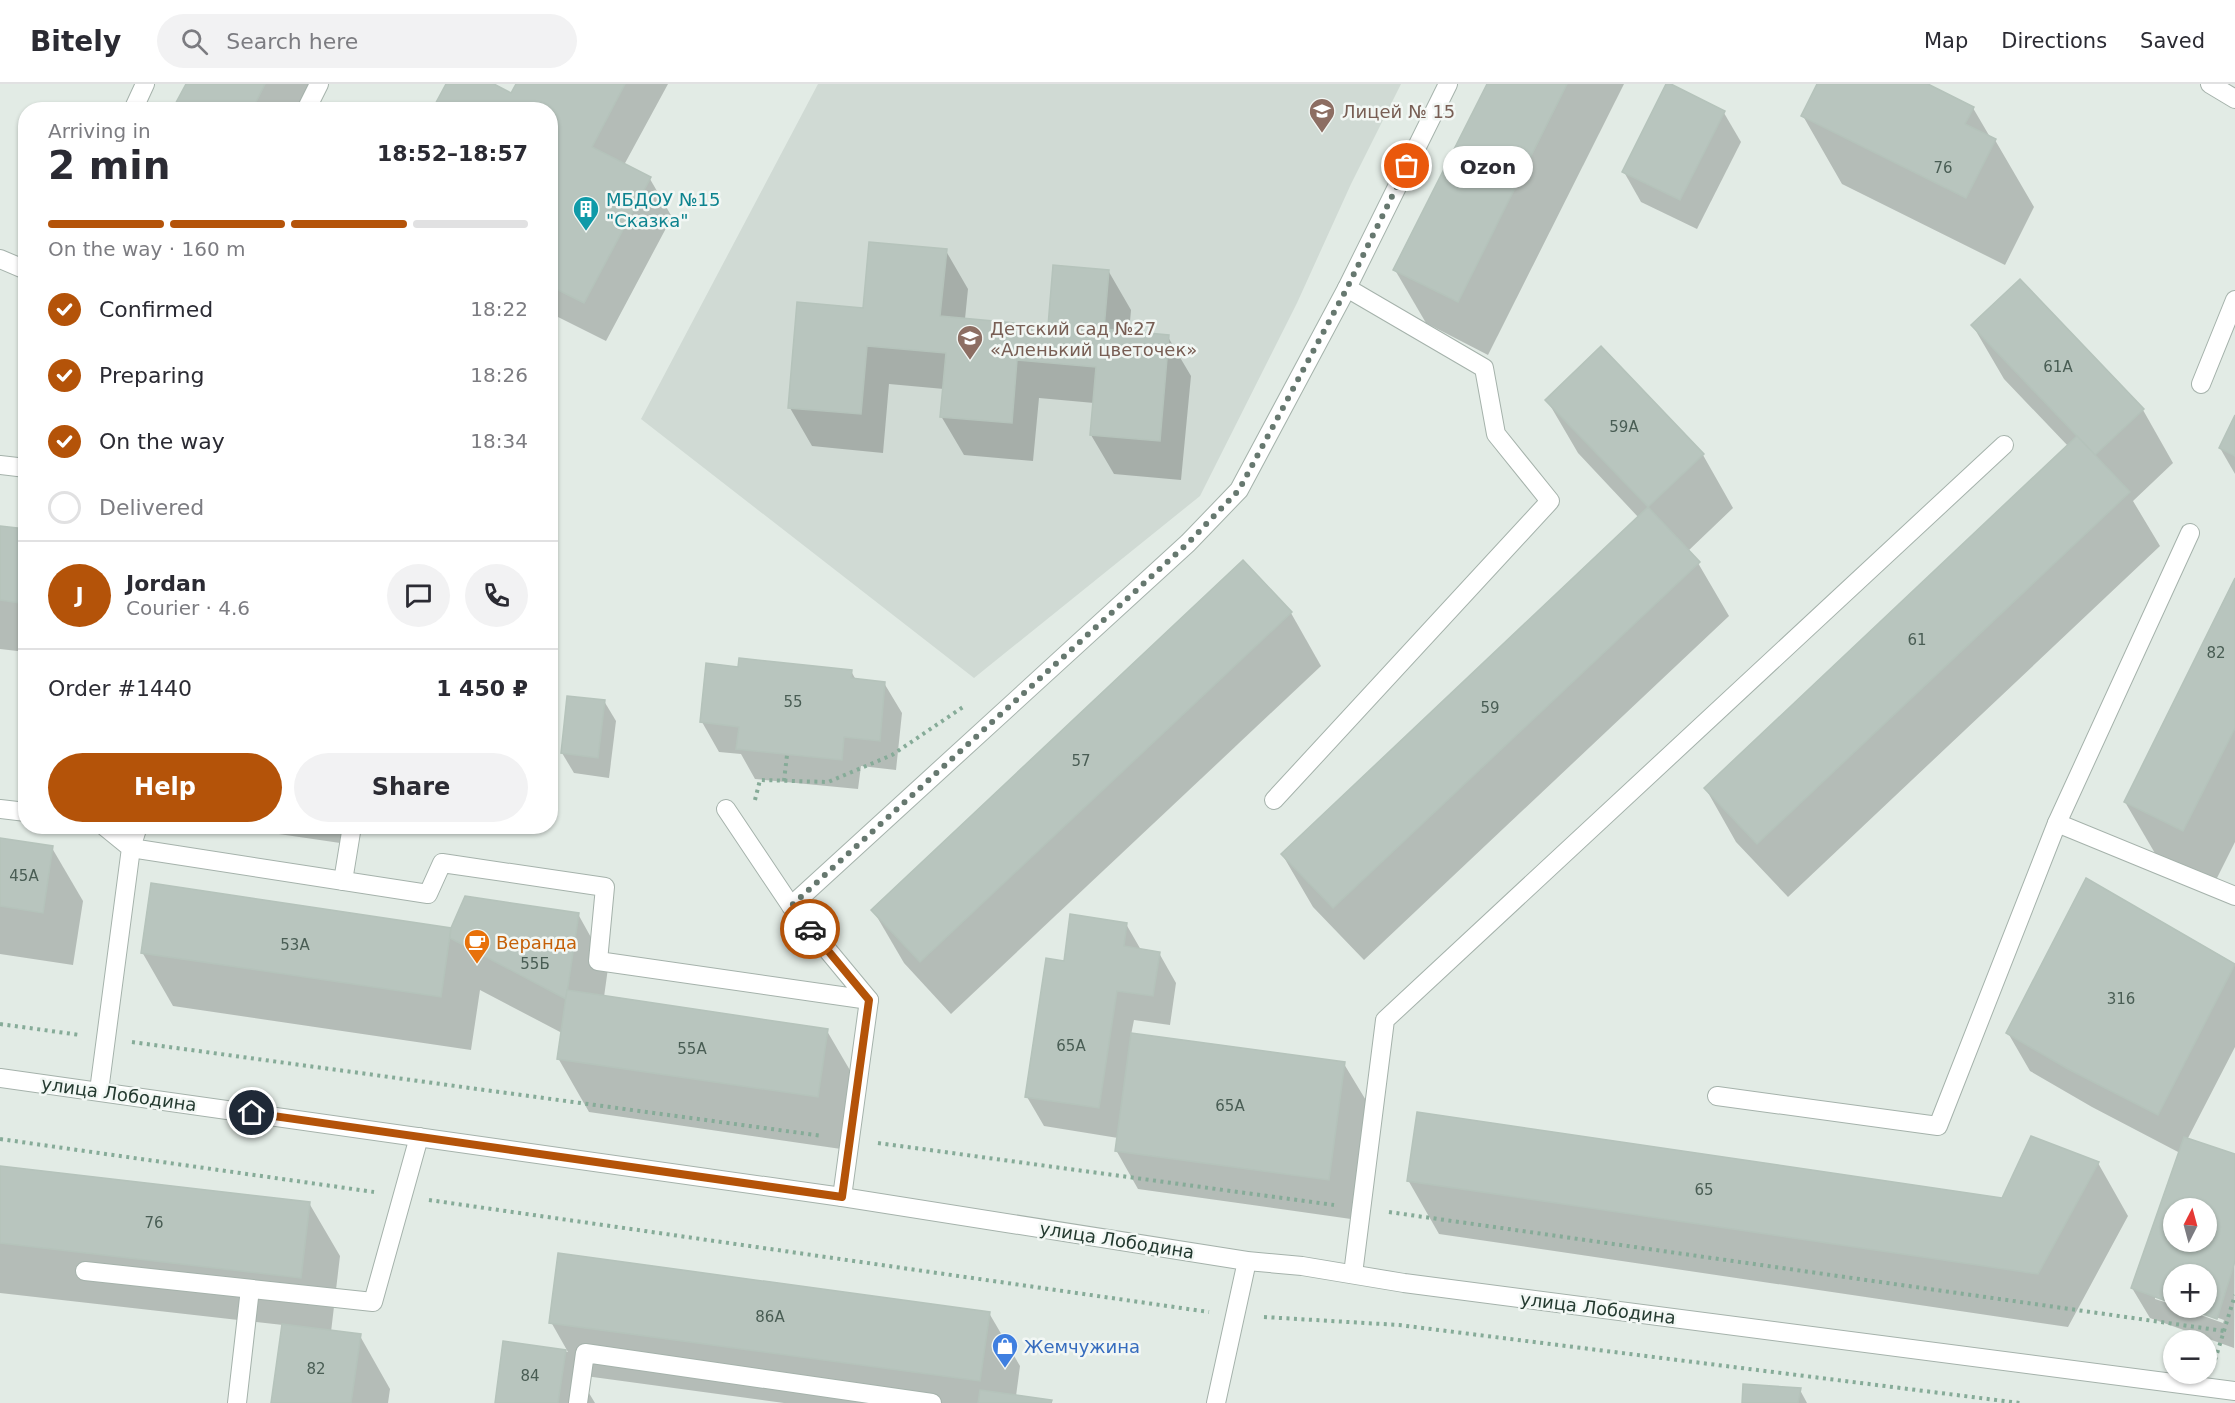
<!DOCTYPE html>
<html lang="en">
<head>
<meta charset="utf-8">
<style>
	:root { --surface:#fff; --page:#f2f2f3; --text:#2b2b33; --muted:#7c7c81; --line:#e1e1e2; --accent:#b45309 }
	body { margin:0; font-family:"DejaVu Sans",sans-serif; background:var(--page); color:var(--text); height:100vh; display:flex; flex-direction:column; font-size:22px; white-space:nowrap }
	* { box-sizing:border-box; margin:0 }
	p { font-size:20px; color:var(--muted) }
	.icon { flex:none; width:33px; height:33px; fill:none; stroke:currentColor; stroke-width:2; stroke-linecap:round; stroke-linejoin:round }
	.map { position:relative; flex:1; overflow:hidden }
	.details { position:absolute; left:18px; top:18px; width:540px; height:732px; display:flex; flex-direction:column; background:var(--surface); border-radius:24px; box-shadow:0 2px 4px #0004 }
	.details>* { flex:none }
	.needle { width:39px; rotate:6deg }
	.buttons { position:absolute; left:2163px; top:1114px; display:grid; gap:12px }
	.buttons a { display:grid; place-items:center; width:54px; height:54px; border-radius:50%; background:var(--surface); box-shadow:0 2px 4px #0004; font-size:30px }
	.pin { position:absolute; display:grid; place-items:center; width:51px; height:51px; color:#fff; margin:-26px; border:3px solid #fff; border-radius:50%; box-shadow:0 2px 6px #0007 }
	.courier { position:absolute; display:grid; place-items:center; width:60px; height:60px; margin:-30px; border:4px solid #b45309; border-radius:50%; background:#fff; color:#222; box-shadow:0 2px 8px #0007 }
	.bubble { position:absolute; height:42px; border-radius:21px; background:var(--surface); box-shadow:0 2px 4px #0004; font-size:20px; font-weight:600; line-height:42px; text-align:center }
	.head em { font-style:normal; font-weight:600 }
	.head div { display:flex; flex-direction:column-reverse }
	.head { display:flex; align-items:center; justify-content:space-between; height:102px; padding:0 30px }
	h1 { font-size:39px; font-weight:600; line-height:45px }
	.bar { display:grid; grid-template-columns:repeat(4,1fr); gap:9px 6px; align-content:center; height:72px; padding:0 30px }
	.bar i { height:8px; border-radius:4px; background:var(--line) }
	.bar .selected { background:var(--accent) }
	.bar p { grid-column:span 4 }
	.line { display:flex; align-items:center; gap:15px; padding:0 30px; border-top:2px solid var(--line) }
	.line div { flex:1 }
	.round { display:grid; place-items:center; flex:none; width:63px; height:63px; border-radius:32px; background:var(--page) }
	ol { padding:0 30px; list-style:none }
	li { display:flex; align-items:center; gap:18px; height:66px }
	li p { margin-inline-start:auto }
	li .icon { padding:6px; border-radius:50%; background:var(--accent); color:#fff; stroke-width:4 }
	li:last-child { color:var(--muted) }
	li i { width:33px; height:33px; border:3px solid var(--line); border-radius:50% }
	.action { display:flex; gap:12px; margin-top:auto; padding:12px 30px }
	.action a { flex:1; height:69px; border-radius:36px; background:var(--accent); color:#fff; font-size:24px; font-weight:600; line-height:69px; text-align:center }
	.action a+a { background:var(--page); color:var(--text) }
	header { display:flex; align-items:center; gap:36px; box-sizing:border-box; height:84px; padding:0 30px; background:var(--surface); border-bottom:2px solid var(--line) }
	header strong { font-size:28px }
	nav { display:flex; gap:33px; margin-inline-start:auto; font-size:21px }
	.search { width:420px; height:54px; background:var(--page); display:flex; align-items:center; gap:15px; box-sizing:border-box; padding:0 21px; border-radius:33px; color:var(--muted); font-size:22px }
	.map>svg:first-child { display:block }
	.built { fill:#d0dad4 }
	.shadow { fill:#0003; fill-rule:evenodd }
	.building { fill:#b8c5be; stroke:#b5c3bb; stroke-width:1.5; fill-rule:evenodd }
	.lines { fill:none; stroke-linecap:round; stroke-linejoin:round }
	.minor-casing { stroke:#a5b2ab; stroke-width:20 }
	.path { stroke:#86ab98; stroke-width:4; stroke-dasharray:3 4.5; stroke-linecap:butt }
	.minor { stroke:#fff; stroke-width:18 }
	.done { stroke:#66786f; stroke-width:6; stroke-dasharray:0 10.8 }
	.route { stroke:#b45309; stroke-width:8 }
	.labels { text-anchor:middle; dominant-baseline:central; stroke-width:5; stroke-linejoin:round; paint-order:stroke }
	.number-label { font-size:15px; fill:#495d54 }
	.education-label { font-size:18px; fill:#785e54; stroke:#f2f7f4; text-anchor:start }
	.culture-label { font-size:18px; fill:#0d838f; stroke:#f2f7f4; text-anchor:start }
	.food-label { font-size:18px; fill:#c56008; stroke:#f2f7f4; text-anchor:start }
	.street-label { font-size:18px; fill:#243a30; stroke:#f2f7f4 }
	.shop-label { font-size:18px; fill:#366cbe; stroke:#f2f7f4; text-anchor:start }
</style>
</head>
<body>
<header>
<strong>Bitely</strong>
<div class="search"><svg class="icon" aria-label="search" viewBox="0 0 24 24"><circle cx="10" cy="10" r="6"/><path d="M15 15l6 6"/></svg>Search here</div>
<nav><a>Map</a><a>Directions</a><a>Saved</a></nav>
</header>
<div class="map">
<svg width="2235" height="1319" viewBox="0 0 2235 1319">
	<rect width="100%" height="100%" fill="#e2ebe5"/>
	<path class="built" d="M818 0H1401L1351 100 1297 219 1200 412 974 594 641 335Z"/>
	<g class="shadow">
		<path d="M187 0H323L309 26H174Z"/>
		<path d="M447 0H490L512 11 517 0H668L624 81 650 95 672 133 606 257 550 229V26Z"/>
		<path d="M1488 0H1624L1488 271 1426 239 1395 186Z"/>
		<path d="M1819 0H1925L1973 24 1990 53 1995 56 2034 123 2005 181 1842 100 1803 32Z"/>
		<path d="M1724 29 1741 58 1697 145 1641 118 1624 88Z"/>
		<path d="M946 167 968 205 965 235 1049 243 1109 188 1131 226 1129 249 1168 253 1191 292 1181 396 1114 390 1091 351 1094 319 1039 314 1033 377 964 371 941 332 944 305 889 300 883 369 812 362 790 324 864 226Z"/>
		<path d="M1973 242 2143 326 2173 379 2133 417 2160 462 1788 813 1736 758 1706 705 2068 362 2004 295Z"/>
		<path d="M1547 316 1703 371 1733 424 1687 468 1698 479 1729 532 1364 876 1313 823 1282 770 1639 434 1578 369Z"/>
		<path d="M2235 334V390L2220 364Z"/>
		<path d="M0 443 26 447V568L0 565Z"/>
		<path d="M1243 479 1291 529 1321 582 951 930 904 879 873 826Z"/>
		<path d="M2235 498V758L2214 800 2156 771 2125 718Z"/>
		<path d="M740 584 851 587 856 596 884 599 902 629 896 686 861 682 858 705 755 695 741 670 719 668 702 638Z"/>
		<path d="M604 617 616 637 609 694 574 689 562 669Z"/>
		<path d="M268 742H349L347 760 272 749Z"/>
		<path d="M0 756 52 764 83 817 73 881 0 870Z"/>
		<path d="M2086 797 2235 882V963L2187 1056 2235 1072 2234 1264 2150 1234 2132 1204 2180 1069 2092 1023 2030 987 2008 949ZM2174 1125H2206V1158H2174ZM2174 1191H2206V1224H2190L2224 1236 2223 1239 2181 1224H2174V1221L2155 1215V1211Z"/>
		<path d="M152 801 452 845 578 830 608 884 604 913 827 947 858 1000 848 1066 589 1028 558 974 562 949 480 906 471 966 173 922 142 868Z"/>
		<path d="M1126 840 1141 866 1159 869 1176 899 1170 941 1134 936 1131 951 1344 980 1367 1018 1351 1135 1138 1105 1116 1066 1118 1054 1044 1042 1027 1013 1065 879Z"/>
		<path d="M2098 1079 2128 1132 2068 1243 1439 1150 1408 1096 2003 1116Z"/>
		<path d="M0 1083 309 1119 340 1172 331 1248 360 1252 390 1305 388 1319H273L283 1241 0 1209Z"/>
		<path d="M989 1229 1020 1282 1016 1312 1051 1317 1052 1319H784L578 1291 595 1319H496L505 1259 568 1268 551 1238Z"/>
		<path d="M1800 1306 1807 1319H1744Z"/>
	</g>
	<g class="building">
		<path d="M186 0H265L252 26H172Z"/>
		<path d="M446 0H494L511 9 516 0H625L592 63 651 93 584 219 550 202V26H432Z"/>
		<path d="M1487 0H1567L1458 218 1393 186Z"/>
		<path d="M1666 0H1671L1725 27 1680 116 1622 88Z"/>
		<path d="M1817 0H1928L1974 23 1965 40 1996 55 1966 114 1801 32Z"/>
		<path d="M869 158 947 165 940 232 1048 242 1053 181 1109 186 1104 245 1169 251 1160 357 1090 351 1096 283 1017 276 1012 339 940 333 946 269 867 262 861 330 788 324 797 218 863 224Z"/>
		<path d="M2020 195 2144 325 2095 371 1971 241Z"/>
		<path d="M1601 262 1704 370 1648 423 1545 316Z"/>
		<path d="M2235 331V372L2219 364Z"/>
		<path d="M2077 352 2130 408 1757 760 1704 704Z"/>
		<path d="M1648 423 1700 478 1333 824 1281 770Z"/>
		<path d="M0 442 26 445V520L0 516Z"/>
		<path d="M1243 476 1292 528 920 878 871 826Z"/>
		<path d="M2235 494V644L2183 747 2124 718Z"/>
		<path d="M739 574 852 586 851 594 885 598 880 657 844 653 842 676 736 665 739 643 700 638 706 579 738 583Z"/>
		<path d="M567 612 605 616 598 674 561 669Z"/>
		<path d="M0 754 53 762 43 829 0 822Z"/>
		<path d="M2086 794 2235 880 2158 1031 2068 985 2006 949Z"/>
		<path d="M151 799 451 844 441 913 141 869Z"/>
		<path d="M465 812 579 829 566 915 450 854 451 844Z"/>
		<path d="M1070 830 1127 839 1124 862 1160 868 1153 912 1117 907 1099 1024 1025 1013 1046 874 1064 877Z"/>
		<path d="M567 906 828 945 818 1013 557 975Z"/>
		<path d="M1131 949 1345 978 1329 1096 1115 1067Z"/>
		<path d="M1417 1028 2002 1114 2031 1052 2099 1078 2038 1190 1407 1097Z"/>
		<path d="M2184 1053 2235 1070V1177L2217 1235 2186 1224H2206V1191H2174V1220L2131 1204ZM2174 1125H2206V1158H2174Z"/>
		<path d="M0 1082 310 1118 301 1194 0 1159Z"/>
		<path d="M558 1169 990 1228 980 1297 549 1239Z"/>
		<path d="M282 1240 361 1250 351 1319H271Z"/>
		<path d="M503 1257 566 1266 558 1319H495Z"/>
		<path d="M1743 1300 1801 1304 1798 1319H1742Z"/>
		<path d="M980 1306 1052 1316 1051 1319H978Z"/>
	</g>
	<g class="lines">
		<g class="minor-casing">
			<g id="minor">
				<path d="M2210 0 2235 15"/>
				<path d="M133 26 145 0"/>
				<path d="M306 26 319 0"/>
				<path d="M0 175 26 186"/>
				<path d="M2201 300 2235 216"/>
				<path d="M0 381 26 384"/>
				<path d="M1274 716 1550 417 1496 350 1484 284 1347 204 1448 0"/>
				<path d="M0 725 26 728"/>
				<path d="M726 725 791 822"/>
				<path d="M2057 739 2190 449"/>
				<path d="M138 742 131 764 428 810 442 779 605 803 598 877 869 916 791 822 1188 459 1239 406 1347 204"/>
				<path d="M343 797 352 742"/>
				<path d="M0 994 842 1113 1247 1177 1302 1182 1404 1199 2235 1307"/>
				<path d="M99 1007 131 764 104 742"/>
				<path d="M1717 1012 1938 1042 2057 739 2235 812"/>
				<path d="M842 1113 869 916"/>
				<path d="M85 1187 373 1218 419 1053"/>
				<path d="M1353 1190 1385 936 2004 361"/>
				<path d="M237 1319 250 1205"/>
				<path d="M578 1319 585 1269 932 1319"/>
				<path d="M1216 1319 1247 1177"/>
			</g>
		</g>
		<g class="path">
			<path d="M784 697 787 671"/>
			<path d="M755 716 760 696 828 698 892 671 966 621"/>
			<path d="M0 940 80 951"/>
			<path d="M132 958 823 1052"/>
			<path d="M0 1055 374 1108"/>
			<path d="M878 1059 1334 1121"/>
			<path d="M429 1116 1209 1228"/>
			<path d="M1389 1128 2224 1247"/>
			<path d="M1264 1233 1399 1241 2020 1319"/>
			<path d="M2215 1276 2235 1211"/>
		</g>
		<use href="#minor" class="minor"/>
	</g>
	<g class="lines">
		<path class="done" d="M810 845 791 822 1188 459 1239 406 1347 204 1407 82"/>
		<path class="route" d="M252 1029 842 1113 869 916 810 845"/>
	</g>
	<defs>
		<g id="school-pin" transform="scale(1.35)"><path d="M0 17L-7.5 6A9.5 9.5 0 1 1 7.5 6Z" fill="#8d6e63" stroke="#f2f7f4"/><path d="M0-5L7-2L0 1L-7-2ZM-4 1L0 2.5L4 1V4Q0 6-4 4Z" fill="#fff"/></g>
		<g id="building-pin" transform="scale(1.35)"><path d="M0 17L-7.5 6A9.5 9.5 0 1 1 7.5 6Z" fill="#0f9aa8" stroke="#f2f7f4"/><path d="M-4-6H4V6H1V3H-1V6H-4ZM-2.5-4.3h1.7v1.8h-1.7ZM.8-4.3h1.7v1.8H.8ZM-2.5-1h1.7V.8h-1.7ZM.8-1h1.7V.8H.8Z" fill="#fff"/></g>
		<g id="cafe-pin" transform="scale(1.35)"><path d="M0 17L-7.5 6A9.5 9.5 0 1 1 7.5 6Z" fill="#e8710a" stroke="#f2f7f4"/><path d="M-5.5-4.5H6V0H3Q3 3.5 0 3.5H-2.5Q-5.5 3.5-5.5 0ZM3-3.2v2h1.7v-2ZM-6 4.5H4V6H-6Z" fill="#fff"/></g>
		<g id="shop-pin" transform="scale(1.35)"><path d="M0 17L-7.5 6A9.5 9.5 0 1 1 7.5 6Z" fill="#3f7fe0" stroke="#f2f7f4"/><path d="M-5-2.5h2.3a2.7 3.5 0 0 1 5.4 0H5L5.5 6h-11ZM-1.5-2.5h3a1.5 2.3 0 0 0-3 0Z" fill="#fff"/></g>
	</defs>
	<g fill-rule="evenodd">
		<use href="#school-pin" x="1322" y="27"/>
		<use href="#building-pin" x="586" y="125"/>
		<use href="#school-pin" x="970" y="254"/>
		<use href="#cafe-pin" x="477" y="858"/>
		<use href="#shop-pin" x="1005" y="1262"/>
	</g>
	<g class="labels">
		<g class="number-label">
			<text x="1943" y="84">76</text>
			<text x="2058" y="283">61А</text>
			<text x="1624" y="343">59А</text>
			<text x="1917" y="556">61</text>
			<text x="2216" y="569">82</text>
			<text x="793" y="618">55</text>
			<text x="1490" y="624">59</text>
			<text x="1081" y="677">57</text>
			<text x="24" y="792">45А</text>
			<text x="295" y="861">53А</text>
			<text x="535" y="880">55Б</text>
			<text x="2121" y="915">316</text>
			<text x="1071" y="962">65А</text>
			<text x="692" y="965">55А</text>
			<text x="1230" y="1022">65А</text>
			<text x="1704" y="1106">65</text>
			<text x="154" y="1139">76</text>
			<text x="770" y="1233">86А</text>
			<text x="316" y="1285">82</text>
			<text x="530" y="1292">84</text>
		</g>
		<g class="education-label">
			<text x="1342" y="27">Лицей № 15</text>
			<text x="990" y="244">Детский сад №27<tspan x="990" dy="21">«Аленький цветочек»</tspan></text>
		</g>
		<g class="culture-label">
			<text x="606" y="115">МБДОУ №15<tspan x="606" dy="21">"Сказка"</tspan></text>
		</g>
		<g class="food-label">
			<text x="496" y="858">Веранда</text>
		</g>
		<g class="street-label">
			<text transform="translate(119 1010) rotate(8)">улица Лободина</text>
			<text transform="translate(1117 1156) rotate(9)">улица Лободина</text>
			<text transform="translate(1598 1224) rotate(7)">улица Лободина</text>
		</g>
		<g class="shop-label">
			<text x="1024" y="1262">Жемчужина</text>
		</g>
	</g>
</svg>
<div class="buttons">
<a><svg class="needle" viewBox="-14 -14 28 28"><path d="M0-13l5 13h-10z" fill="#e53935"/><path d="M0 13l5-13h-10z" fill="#7c7c81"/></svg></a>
<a>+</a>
<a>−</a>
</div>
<div class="pin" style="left:1407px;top:82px;background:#ea580c"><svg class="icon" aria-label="bag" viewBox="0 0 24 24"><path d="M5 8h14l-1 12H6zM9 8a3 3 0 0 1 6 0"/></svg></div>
<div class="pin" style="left:252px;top:1029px;background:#1f2937"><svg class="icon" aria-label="home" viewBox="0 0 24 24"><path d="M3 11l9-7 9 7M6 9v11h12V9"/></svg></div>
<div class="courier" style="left:810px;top:845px"><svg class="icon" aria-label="car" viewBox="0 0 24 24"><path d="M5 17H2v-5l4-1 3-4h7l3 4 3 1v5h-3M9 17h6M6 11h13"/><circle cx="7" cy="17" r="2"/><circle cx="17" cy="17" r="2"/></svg></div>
<div class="bubble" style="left:1443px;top:62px;width:90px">Ozon</div>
<section class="details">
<div class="head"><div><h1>2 min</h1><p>Arriving in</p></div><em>18:52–18:57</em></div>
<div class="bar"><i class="selected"></i><i class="selected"></i><i class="selected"></i><i></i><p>On the way · 160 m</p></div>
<ol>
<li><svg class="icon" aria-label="check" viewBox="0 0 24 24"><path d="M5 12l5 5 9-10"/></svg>Confirmed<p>18:22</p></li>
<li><svg class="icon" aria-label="check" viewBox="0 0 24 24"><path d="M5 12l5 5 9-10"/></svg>Preparing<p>18:26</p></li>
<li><svg class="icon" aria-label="check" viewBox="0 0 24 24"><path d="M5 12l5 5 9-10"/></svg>On the way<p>18:34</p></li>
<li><i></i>Delivered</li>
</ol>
<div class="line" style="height:108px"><b class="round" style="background:var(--accent);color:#fff">J</b><div><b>Jordan</b><p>Courier · 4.6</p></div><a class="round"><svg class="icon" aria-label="chat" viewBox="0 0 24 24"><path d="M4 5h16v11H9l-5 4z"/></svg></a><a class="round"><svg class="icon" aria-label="phone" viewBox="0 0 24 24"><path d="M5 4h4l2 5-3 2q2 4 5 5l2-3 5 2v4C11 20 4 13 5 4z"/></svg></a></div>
<div class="line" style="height:78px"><div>Order #1440</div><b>1 450 ₽</b></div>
<div class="action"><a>Help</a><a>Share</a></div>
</section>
</div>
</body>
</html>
